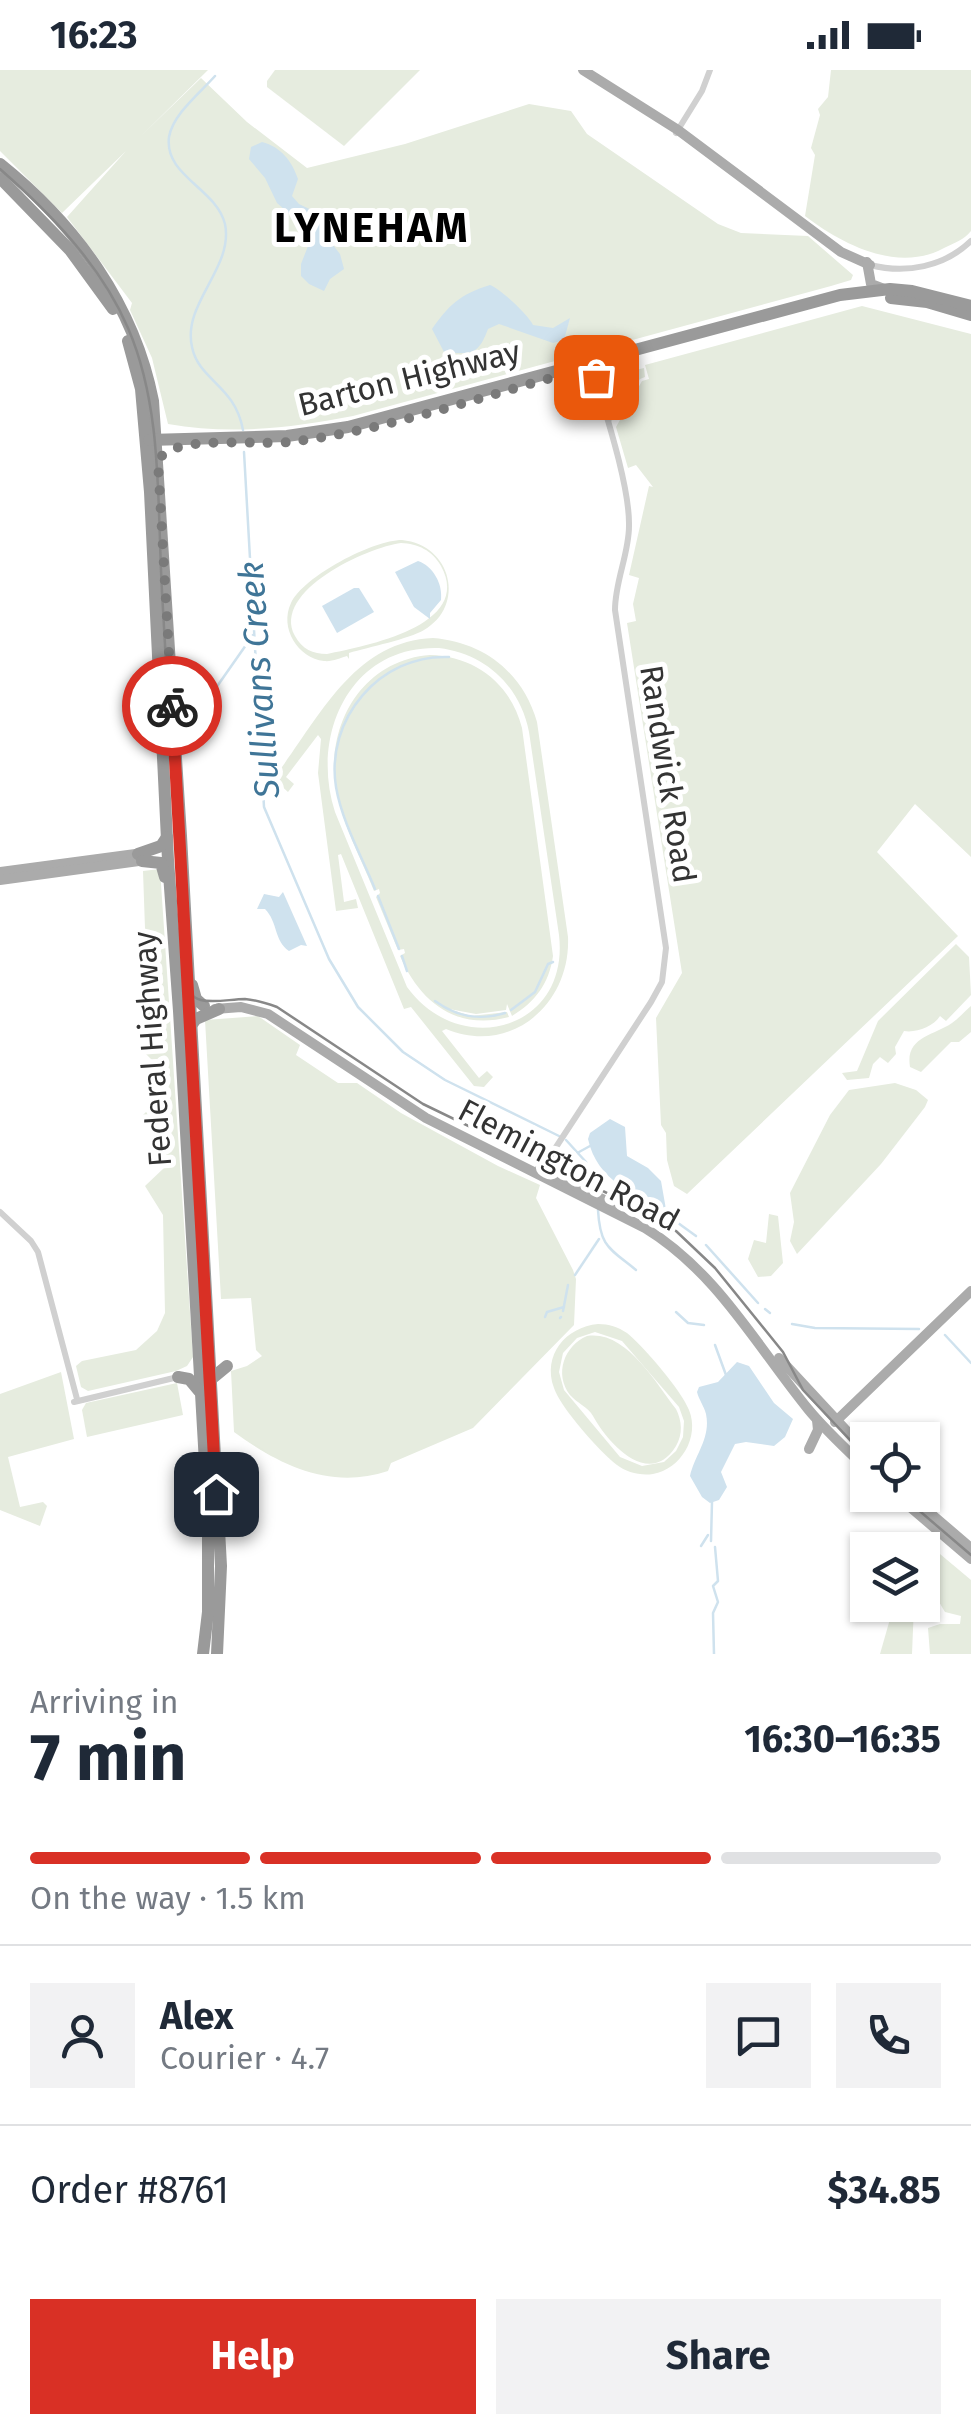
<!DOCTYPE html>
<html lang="en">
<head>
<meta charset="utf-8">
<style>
	:root { --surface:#fff; --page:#f2f2f3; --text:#1f2937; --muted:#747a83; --line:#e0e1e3; --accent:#d93025 }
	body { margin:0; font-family:"Fira Sans",sans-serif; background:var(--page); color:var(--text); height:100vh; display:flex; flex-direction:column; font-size:38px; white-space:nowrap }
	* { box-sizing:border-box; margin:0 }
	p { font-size:32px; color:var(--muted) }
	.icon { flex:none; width:55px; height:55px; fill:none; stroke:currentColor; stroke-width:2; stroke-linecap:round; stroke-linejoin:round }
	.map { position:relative; height:1584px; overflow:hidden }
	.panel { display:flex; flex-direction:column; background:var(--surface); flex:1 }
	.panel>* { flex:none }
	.tools { position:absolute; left:850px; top:1352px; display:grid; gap:20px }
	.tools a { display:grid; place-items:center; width:90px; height:90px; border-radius:0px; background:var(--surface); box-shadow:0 2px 8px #0004; font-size:50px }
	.pin { position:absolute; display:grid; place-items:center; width:85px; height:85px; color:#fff; margin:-42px; border-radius:20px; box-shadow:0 5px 15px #0006 }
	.courier { position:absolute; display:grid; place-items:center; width:100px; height:100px; margin:-50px; border:8px solid #d93025; border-radius:50%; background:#fff; color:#222; box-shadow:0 2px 12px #0007 }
	.overview em { font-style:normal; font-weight:700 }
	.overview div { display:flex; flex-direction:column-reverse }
	.overview { display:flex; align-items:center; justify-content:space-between; height:170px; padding:0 30px }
	h1 { font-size:65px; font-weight:700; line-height:75px }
	.bar { display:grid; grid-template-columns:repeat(4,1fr); gap:15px 10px; align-content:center; height:120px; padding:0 30px }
	.bar i { height:12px; border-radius:8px; background:var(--line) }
	.bar .current { background:var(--accent) }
	.bar p { grid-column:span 4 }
	.line { display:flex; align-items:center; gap:25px; padding:0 30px; border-top:2px solid var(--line) }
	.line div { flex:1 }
	.round { display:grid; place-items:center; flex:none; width:105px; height:105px; border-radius:0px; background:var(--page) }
	.primary-button { display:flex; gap:20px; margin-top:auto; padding:20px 30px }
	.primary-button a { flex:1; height:115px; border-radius:0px; background:var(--accent); color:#fff; font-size:40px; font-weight:700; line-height:115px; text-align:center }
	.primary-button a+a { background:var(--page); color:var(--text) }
	.status { display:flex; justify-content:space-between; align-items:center; height:70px; padding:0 50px; background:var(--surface); direction:ltr }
	.status svg { height:28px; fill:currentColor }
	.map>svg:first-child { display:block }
	.green { fill:#e6ecdf; fill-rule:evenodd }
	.water { fill:#cfe2ee }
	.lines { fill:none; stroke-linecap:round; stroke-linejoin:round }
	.stream { stroke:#cfe2ee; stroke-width:2.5 }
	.minor { stroke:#d0d0d0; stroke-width:6 }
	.major { stroke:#ababab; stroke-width:10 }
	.highway { stroke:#9a9a9a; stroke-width:12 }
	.tram { stroke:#888; stroke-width:2.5 }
	.done { stroke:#7a7a7a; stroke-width:10; stroke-dasharray:0 18 }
	.route { stroke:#d93025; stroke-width:12 }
	.labels { text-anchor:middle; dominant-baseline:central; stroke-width:10; stroke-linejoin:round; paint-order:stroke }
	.street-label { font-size:32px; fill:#333; stroke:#fff }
	.water-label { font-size:35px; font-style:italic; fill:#3f7597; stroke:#fff }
	.district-label { font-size:42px; font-weight:bold; letter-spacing:2.5px; fill:#000; stroke:#fff }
</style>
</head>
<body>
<div class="status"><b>16:23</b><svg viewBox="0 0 49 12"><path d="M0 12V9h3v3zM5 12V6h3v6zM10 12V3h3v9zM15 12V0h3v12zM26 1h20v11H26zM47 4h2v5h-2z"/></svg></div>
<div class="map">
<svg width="971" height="1584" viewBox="0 0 971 1584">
	<rect width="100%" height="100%" fill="#fff"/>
	<g class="green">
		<path d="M0 0H208L141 66 201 8 247 52 307 98 405 74 529 34 571 41 587 64 718 154 741 163 808 166 853 205 851 210 831 216 353 346C291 358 231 365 168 354L152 288 130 240 132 233 67 147 126 81 62 143 0 81Z"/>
		<path d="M275 0H420L344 76 267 17V11Z"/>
		<path d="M831 0H971V161C964 170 954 173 944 178 898 203 843 175 805 146L815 85 811 78 820 45 818 39 828 27Z"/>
		<path d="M862 236 971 264V787L915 734 877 782 958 866 687 1124 674 1116 667 1090 666 1063 661 1055 656 948 682 903 627 553 636 551 633 534 639 508 629 505 649 416 653 417 636 395 628 398 616 357 642 311 649 309 645 295Z"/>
		<path d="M644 298 645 307 640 309 611 352 600 313 605 307Z"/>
		<path d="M402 470C452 475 466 536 424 560 409 569 369 577 349 583V589L347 586C340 588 332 592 324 591 298 588 279 558 291 533 304 506 373 470 402 470ZM401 473C418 474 432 480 441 496 474 556 365 576 327 584 313 584 302 579 295 566 271 521 368 477 401 473Z"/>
		<path d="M433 568C484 572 523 603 537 652L568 867C571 934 511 986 446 959L442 961 479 1008 487 1001 493 1007 484 1017 474 1016 411 937 404 939 341 784 338 785 344 832 356 829 358 838 336 841 318 703 321 669 318 665 286 707 294 714 288 722 277 712 276 706 282 697C322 642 357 571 433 568ZM439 578C486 584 520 616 529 662L559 865C570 960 460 990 407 917L335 742C310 665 350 575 439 578Z"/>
		<path d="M430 585C475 586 511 614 522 658L553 886C549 914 535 932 512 946L507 934 506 940 476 944 449 939 471 946 507 942 509 947C456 961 420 932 400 886L405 883 404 879 398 880 376 827 380 823 379 819 374 821C361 788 342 754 336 719 325 654 363 590 430 585Z"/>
		<path d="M160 799 193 1287 187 1296 176 1301 88 1321 81 1317 76 1296 82 1291 136 1280 157 1261 165 1243 163 1145 145 1116 164 1098 161 1062 143 1045 159 1029V1023L147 1009 146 1003 155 993 141 979 154 966 142 954 143 946 148 945 143 801Z"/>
		<path d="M956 874 969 887 971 925 946 951 940 946C933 957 916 963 904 961L895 977 896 984 888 993 880 987 873 994 869 1008 847 1010 842 1003 857 1001 878 951Z"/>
		<path d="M971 936V962L959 972H951L921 1002 910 997C905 967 933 966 952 953 959 948 965 941 971 936Z"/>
		<path d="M258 946 300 975 296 985 338 1013H357L401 1043 498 1096 540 1115 536 1128 573 1200 576 1209 574 1255 473 1358 391 1393 388 1401C331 1420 280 1396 234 1362L231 1301 247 1296 262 1286 256 1280 251 1228 221 1229 205 950Z"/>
		<path d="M895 1013 916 1020 928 1030 925 1037 881 1094 797 1184 790 1171 794 1152 790 1123 830 1045 849 1020Z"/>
		<path d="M769 1144 778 1146 783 1193 771 1206 758 1207 748 1189 754 1170 766 1173Z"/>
		<path d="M598 1254C609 1254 618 1257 627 1263 643 1276 682 1321 689 1340 700 1367 681 1399 653 1404 640 1406 626 1402 617 1395 600 1382 560 1337 554 1318 542 1285 566 1257 598 1254ZM595 1262 622 1271 679 1337 684 1351 683 1367 676 1381 664 1392 642 1396 620 1387 564 1320 559 1302 563 1283 577 1268Z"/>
		<path d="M587 1266C626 1260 655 1312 676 1339 682 1351 683 1364 676 1376 649 1420 607 1372 593 1346 588 1337 577 1333 570 1325 554 1304 564 1276 587 1266Z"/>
		<path d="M61 1302 74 1369 8 1387 20 1437 43 1432 47 1436 40 1456 0 1440V1324Z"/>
		<path d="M177 1313 183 1345 87 1367 82 1340 86 1333Z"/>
		<path d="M934 1479 971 1510V1584H930L928 1558 940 1554H960L961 1546 945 1542C933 1520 917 1501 934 1479Z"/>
		<path d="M894 1535H914L912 1584H880Z"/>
	</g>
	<g class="water">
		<path d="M262 72C281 77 292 91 298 109L292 126 299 134 324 146 325 165 340 184 344 199 330 209 324 221 309 214 301 206V194L310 171 293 147 277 133 265 108 249 89 251 77Z"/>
		<path d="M490 215C501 219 529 246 533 255L553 258 570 248 564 270 553 273 499 254 488 259C478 286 471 284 444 282L432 259C448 236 460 224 490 215Z"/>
		<path d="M418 491C433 496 443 514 441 530L430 543V549L414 537 395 502Z"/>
		<path d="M354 518H359L374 542 337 563 322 536Z"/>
		<path d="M283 822 307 876 301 875 289 881C274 871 278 852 265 839H257L264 824 279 827Z"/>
		<path d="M610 1049 625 1057 627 1086 648 1098 661 1111 667 1145C635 1124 597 1111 588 1069L590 1063Z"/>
		<path d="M737 1292 749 1296 774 1333 793 1349 785 1367 774 1376 746 1372 735 1374 721 1402 727 1417 719 1430 710 1433 702 1427 690 1406C695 1384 711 1368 706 1344 704 1336 699 1330 697 1322L699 1317 718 1312Z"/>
	</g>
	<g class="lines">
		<g class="stream">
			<path d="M215 6C200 23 173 44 169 67 164 106 216 118 225 154 234 198 182 233 192 277 199 311 235 315 243 360"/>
			<path d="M244 382 264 737 329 889 358 937 403 982 445 1010 559 1066"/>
			<path d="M211 625 253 565"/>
			<path d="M375 819C362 787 342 752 336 717 325 649 380 584 449 587"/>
			<path d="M378 826 399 879"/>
			<path d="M402 886 407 901"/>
			<path d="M435 931C457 947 479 951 505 943"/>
			<path d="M511 940 535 922 548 894 553 892"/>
			<path d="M566 1070 586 1092 597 1122"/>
			<path d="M579 1082 590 1076"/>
			<path d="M598 1140C600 1177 609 1178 636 1200"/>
			<path d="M667 1145 696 1166"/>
			<path d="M706 1175 758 1233"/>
			<path d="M575 1205 599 1169"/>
			<path d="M765 1239 770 1243"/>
			<path d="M563 1241 568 1215"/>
			<path d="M676 1242 688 1253 704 1255"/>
			<path d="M545 1247 547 1242 564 1237"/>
			<path d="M560 1248 561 1247"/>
			<path d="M792 1254 815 1258 919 1259"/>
			<path d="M945 1265 971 1293"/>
			<path d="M715 1275 726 1305"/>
			<path d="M711 1471 712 1432"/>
			<path d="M701 1476 708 1465"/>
			<path d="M714 1584 713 1543 718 1532 713 1516 718 1511 715 1477"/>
		</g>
		<g class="minor">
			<path d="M676 63 702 21 710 0"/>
			<path d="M870 195C906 204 944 197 971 171"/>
			<path d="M575 301 586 305 595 314"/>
			<path d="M596 309 602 299 611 293"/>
			<path d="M541 1100 651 932 662 912 666 878 615 540C615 511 629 484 629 456 630 416 604 338 592 297"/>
			<path d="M0 1142 31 1171 38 1182 77 1329"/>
			<path d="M74 1332 178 1307"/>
		</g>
		<g class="major">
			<path d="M583 0 678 60 841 182 870 195"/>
			<path d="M867 192 871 214 884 219"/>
			<path d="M0 802 143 783"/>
			<path d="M0 810 146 790"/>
			<path d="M215 939 241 937 268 944 426 1048 645 1158C717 1202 756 1275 808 1339 826 1361 847 1380 868 1400"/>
			<path d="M540 1099 619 1137"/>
			<path d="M779 1288 868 1384"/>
			<path d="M835 1352 971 1221"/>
			<path d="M809 1379 818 1360 817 1350"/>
			<path d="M896 1425 971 1489"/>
			<path d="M909 1425 971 1478"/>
		</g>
		<g class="highway">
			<path d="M0 94C76 155 134 234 153 331L181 766 221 1496 217 1584"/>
			<path d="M0 108 70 180 113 239"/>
			<path d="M891 228 927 232 971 245"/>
			<path d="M128 271 141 319 150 422 168 790 179 941 208 1445V1542L203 1584"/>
			<path d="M149 370 287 366 348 357 840 225 890 219 912 221 971 236"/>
			<path d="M138 784 161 776 167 767"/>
			<path d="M142 791 161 793 165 807"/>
			<path d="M192 915 196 929 204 936"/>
			<path d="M190 957 196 949 219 939"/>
			<path d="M178 1307 189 1309 199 1321"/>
			<path d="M210 1310 227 1296"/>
		</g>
		<g class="tram">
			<path d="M0 99C51 144 101 195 128 258 163 339 157 434 162 521 169 651 178 780 184 910 190 941 222 929 245 929 257 930 266 933 277 937L423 1034 640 1139 676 1161 715 1198 783 1282 803 1320 868 1389"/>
			<path d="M901 1425 971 1485"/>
		</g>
	</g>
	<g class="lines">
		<path class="done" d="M172 636 158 392C168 363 260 376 289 372 385 361 479 327 573 302L586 305 596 316V307"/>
		<path class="route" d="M172 636 216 1424"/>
	</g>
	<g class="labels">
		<g class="street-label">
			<text transform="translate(409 308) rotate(-14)">Barton Highway</text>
			<text transform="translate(668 704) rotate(81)">Randwick Road</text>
			<text transform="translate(152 979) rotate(-94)">Federal Highway</text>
			<text transform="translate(569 1095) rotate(28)">Flemington Road</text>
		</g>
		<g class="water-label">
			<text transform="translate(259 610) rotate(-94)">Sullivans Creek</text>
		</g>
		<g class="district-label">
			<text x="372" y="158">LYNEHAM</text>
		</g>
	</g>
</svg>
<div class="tools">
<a><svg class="icon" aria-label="locate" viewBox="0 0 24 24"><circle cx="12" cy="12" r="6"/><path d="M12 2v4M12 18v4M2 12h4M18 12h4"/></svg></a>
<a><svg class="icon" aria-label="layers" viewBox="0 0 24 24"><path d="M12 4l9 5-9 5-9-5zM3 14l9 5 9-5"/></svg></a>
</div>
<div class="pin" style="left:596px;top:307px;background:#ea580c"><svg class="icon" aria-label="bag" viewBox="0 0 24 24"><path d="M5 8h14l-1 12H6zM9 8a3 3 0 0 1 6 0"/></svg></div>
<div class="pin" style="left:216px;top:1424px;background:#1f2937"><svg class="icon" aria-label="home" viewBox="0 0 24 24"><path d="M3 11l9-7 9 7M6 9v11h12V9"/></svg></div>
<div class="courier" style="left:172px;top:636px"><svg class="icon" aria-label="bike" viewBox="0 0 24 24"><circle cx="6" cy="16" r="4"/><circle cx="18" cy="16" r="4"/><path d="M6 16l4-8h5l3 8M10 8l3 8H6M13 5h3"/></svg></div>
</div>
<section class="panel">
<div class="overview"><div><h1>7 min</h1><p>Arriving in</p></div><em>16:30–16:35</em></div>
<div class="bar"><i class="current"></i><i class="current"></i><i class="current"></i><i></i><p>On the way · 1.5 km</p></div>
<div class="line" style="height:180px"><a class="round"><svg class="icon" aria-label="person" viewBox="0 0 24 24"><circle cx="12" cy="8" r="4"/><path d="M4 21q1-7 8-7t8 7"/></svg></a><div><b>Alex</b><p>Courier · 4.7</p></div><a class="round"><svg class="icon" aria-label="chat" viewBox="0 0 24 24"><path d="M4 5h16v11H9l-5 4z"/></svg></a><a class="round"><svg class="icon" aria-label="phone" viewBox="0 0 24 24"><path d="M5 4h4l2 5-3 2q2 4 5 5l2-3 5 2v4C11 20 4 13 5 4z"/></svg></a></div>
<div class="line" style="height:130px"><div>Order #8761</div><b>$34.85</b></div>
<div class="primary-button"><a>Help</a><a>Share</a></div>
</section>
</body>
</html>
